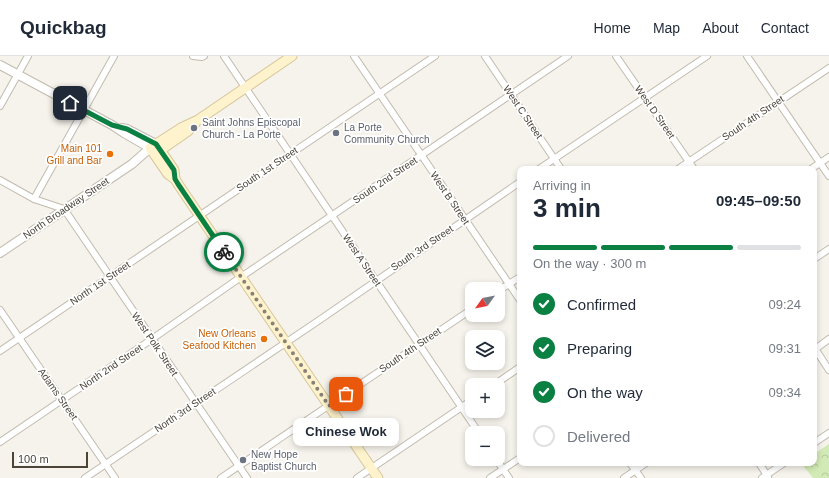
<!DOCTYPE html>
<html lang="en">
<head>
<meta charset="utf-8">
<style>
	:root { --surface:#fff; --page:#f2f2f3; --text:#1f2937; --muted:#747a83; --line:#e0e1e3; --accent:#0b8043 }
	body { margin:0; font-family:Helvetica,sans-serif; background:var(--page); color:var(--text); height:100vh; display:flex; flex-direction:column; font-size:15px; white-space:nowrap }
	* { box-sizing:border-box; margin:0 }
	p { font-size:13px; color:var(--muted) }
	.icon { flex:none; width:22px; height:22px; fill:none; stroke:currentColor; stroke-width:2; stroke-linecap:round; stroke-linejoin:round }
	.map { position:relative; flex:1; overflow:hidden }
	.side { position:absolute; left:517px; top:110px; width:300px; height:300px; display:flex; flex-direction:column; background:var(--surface); border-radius:8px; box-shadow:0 2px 6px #0003 }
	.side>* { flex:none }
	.needle { width:26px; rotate:237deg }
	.controls { position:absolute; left:465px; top:226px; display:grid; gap:8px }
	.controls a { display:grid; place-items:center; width:40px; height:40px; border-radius:8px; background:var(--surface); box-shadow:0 2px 6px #0003; font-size:20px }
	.scale { position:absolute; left:12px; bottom:10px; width:76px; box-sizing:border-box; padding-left:4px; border:2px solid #4b4439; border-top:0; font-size:11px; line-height:14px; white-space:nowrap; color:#4b4439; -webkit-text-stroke:3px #fff; paint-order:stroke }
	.pin { position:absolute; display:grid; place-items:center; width:34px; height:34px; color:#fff; margin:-17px; border-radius:8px; box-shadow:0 2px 6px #0006 }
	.courier { position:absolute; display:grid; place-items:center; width:40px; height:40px; margin:-20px; border:3px solid #0b8043; border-radius:50%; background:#fff; color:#222; box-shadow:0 1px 5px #0007 }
	.bubble { position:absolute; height:28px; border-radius:8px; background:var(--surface); box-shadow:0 2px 6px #0003; font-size:13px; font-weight:700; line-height:28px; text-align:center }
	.summary em { font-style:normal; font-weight:700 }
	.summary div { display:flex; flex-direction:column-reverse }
	.summary { display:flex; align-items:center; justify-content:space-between; height:68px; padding:0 16px }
	h1 { font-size:26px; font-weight:700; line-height:30px }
	.bar { display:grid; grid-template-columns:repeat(4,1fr); gap:6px 4px; align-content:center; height:48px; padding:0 16px }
	.bar i { height:5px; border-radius:3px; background:var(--line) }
	.bar .selected { background:var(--accent) }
	.bar p { grid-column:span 4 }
	ol { padding:0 16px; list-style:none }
	li { display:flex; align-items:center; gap:12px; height:44px }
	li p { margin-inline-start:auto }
	li .icon { padding:4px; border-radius:50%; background:var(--accent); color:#fff; stroke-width:4 }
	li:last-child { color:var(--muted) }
	li i { width:22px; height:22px; border:2px solid var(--line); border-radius:50% }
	header { display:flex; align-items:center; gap:24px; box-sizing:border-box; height:56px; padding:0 20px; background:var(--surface); border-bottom:1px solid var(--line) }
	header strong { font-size:19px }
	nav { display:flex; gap:22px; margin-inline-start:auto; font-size:14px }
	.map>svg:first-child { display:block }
	.forest { fill:url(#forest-crowns) }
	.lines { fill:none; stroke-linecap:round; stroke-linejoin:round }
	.minor-casing { stroke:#c2bbae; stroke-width:8 }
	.tertiary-casing { stroke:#c2bbae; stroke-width:10 }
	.secondary-casing { stroke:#d6c79b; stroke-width:11 }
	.minor { stroke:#fff; stroke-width:6 }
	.tertiary { stroke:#fff; stroke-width:8 }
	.secondary { stroke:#fff3cd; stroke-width:9 }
	.done { stroke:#878178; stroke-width:4; stroke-dasharray:0 7.2 }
	.route { stroke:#0b8043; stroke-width:5 }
	.worship-dot { fill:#6b7280; stroke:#fff; stroke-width:1.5 }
	.food-dot { fill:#e8710a; stroke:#fff; stroke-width:1.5 }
	.labels { text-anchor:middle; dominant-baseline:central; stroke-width:3.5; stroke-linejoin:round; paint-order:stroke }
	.street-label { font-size:10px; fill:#4b4439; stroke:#fff }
	.worship-label { font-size:10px; fill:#5b616d; stroke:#fff; text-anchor:start }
	.food-label { font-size:10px; fill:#c56008; stroke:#fff; text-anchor:end }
</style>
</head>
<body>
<header>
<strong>Quickbag</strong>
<nav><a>Home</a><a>Map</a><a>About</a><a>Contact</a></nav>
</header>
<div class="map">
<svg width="829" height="422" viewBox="0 0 829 422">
	<defs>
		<pattern id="forest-crowns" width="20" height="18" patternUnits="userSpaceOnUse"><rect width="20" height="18" fill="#d2eab5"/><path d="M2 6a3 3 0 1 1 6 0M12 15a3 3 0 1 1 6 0" fill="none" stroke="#b6ca9c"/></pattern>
	</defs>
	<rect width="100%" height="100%" fill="#f6f3ec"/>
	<path class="forest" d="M829 388V422H813L801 407H814V398Z"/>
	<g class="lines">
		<g class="minor-casing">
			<g id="minor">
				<path d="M193 0 202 1 204 0"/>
				<path d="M224 0 479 377"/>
				<path d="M354 0 520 244"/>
				<path d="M485 0 561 113"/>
				<path d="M616 0 694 113"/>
				<path d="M747 0 829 120"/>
				<path d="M0 50 28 0"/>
				<path d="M539 113 707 0"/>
				<path d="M678 113 829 12"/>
				<path d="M811 113 829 101"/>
				<path d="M0 124 34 143 64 153 247 422"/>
				<path d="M34 143 114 0"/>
				<path d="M814 203 829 193"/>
				<path d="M498 235 520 221"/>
				<path d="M0 254 115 422"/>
				<path d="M814 291 829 314"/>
				<path d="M814 294 829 283"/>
				<path d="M0 295 435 0"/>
				<path d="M494 329 520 311"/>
				<path d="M0 386 152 283 241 221 568 0"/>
				<path d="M814 387 829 377"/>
				<path d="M496 403 509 422"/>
				<path d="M630 407 641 422"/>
				<path d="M759 407 768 421"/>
				<path d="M85 422 318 265 520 126"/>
				<path d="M221 422 472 253"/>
				<path d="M357 422 472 344"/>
				<path d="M490 422 520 402"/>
				<path d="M624 422 646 407"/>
				<path d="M762 422 784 407"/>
			</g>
		</g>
		<g class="tertiary-casing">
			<g id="tertiary">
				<path d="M0 9 112 69 124 77 150 92 132 108 0 197"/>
				<path d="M122 72 127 73 156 88"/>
			</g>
		</g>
		<g class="secondary-casing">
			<g id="secondary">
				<path d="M156 88 174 114 175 123 178 128 378 422"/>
				<path d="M155 98 188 75 196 66"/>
				<path d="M175 123 168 118 150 92 181 72 198 64 292 0"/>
			</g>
		</g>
		<use href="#minor" class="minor"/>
		<use href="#tertiary" class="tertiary"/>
		<use href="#secondary" class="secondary"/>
	</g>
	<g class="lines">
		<path class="done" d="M224 196 329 350 346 338"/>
		<path class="route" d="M70 47 112 69 127 73 156 88 174 114 175 123 178 128 224 196"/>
	</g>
	<g class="worship-dot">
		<circle cx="194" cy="72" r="4"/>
		<circle cx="336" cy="77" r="4"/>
		<circle cx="243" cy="404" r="4"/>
	</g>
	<g class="food-dot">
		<circle cx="110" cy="98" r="4"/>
		<circle cx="264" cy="283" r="4"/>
	</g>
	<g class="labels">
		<g class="street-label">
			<text transform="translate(523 56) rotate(56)">West C Street</text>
			<text transform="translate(655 56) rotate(55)">West D Street</text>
			<text transform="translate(753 62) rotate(-34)">South 4th Street</text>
			<text transform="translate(267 113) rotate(-34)">South 1st Street</text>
			<text transform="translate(385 124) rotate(-34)">South 2nd Street</text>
			<text transform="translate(450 142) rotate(56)">West B Street</text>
			<text transform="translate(66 152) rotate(-34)">North Broadway Street</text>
			<text transform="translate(422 192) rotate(-34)">South 3rd Street</text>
			<text transform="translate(362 204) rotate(56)">West A Street</text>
			<text transform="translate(100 227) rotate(-34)">North 1st Street</text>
			<text transform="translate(155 288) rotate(56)">West Polk Street</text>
			<text transform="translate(410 294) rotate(-34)">South 4th Street</text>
			<text transform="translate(111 311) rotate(-34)">North 2nd Street</text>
			<text transform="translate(58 338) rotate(55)">Adams Street</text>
			<text transform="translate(185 354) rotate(-34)">North 3rd Street</text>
		</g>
		<g class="worship-label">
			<text x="202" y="66">Saint Johns Episcopal<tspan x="202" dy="12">Church - La Porte</tspan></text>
			<text x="344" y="71">La Porte<tspan x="344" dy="12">Community Church</tspan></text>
			<text x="251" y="398">New Hope<tspan x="251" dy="12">Baptist Church</tspan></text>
		</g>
		<g class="food-label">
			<text x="102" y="92">Main 101<tspan x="102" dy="12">Grill and Bar</tspan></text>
			<text x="256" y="277">New Orleans<tspan x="256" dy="12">Seafood Kitchen</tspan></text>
		</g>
	</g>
</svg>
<div class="controls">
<a><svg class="needle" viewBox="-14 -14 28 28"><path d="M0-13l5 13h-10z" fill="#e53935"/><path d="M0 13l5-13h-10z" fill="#747a83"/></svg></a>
<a><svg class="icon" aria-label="layers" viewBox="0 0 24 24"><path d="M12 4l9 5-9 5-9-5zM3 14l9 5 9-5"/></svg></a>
<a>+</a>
<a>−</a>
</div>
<div class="scale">100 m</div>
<div class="pin" style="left:346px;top:338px;background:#ea580c"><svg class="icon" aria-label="bag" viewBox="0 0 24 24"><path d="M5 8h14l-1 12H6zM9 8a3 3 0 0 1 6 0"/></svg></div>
<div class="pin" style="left:70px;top:47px;background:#1f2937"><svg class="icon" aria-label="home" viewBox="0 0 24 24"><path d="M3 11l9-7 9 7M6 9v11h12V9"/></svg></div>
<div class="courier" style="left:224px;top:196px"><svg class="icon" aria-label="bike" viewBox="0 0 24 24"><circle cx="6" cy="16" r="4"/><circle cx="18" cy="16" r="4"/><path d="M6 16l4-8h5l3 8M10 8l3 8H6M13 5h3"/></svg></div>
<div class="bubble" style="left:293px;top:362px;width:106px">Chinese Wok</div>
<section class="side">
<div class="summary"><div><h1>3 min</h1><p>Arriving in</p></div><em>09:45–09:50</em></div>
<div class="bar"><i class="selected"></i><i class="selected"></i><i class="selected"></i><i></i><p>On the way · 300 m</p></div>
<ol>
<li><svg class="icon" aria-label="check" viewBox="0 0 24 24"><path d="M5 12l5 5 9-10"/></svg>Confirmed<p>09:24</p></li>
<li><svg class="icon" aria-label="check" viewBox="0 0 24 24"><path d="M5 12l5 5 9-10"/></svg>Preparing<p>09:31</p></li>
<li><svg class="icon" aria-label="check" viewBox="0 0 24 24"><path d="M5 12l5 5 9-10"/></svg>On the way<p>09:34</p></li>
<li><i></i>Delivered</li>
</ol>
</section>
</div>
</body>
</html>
